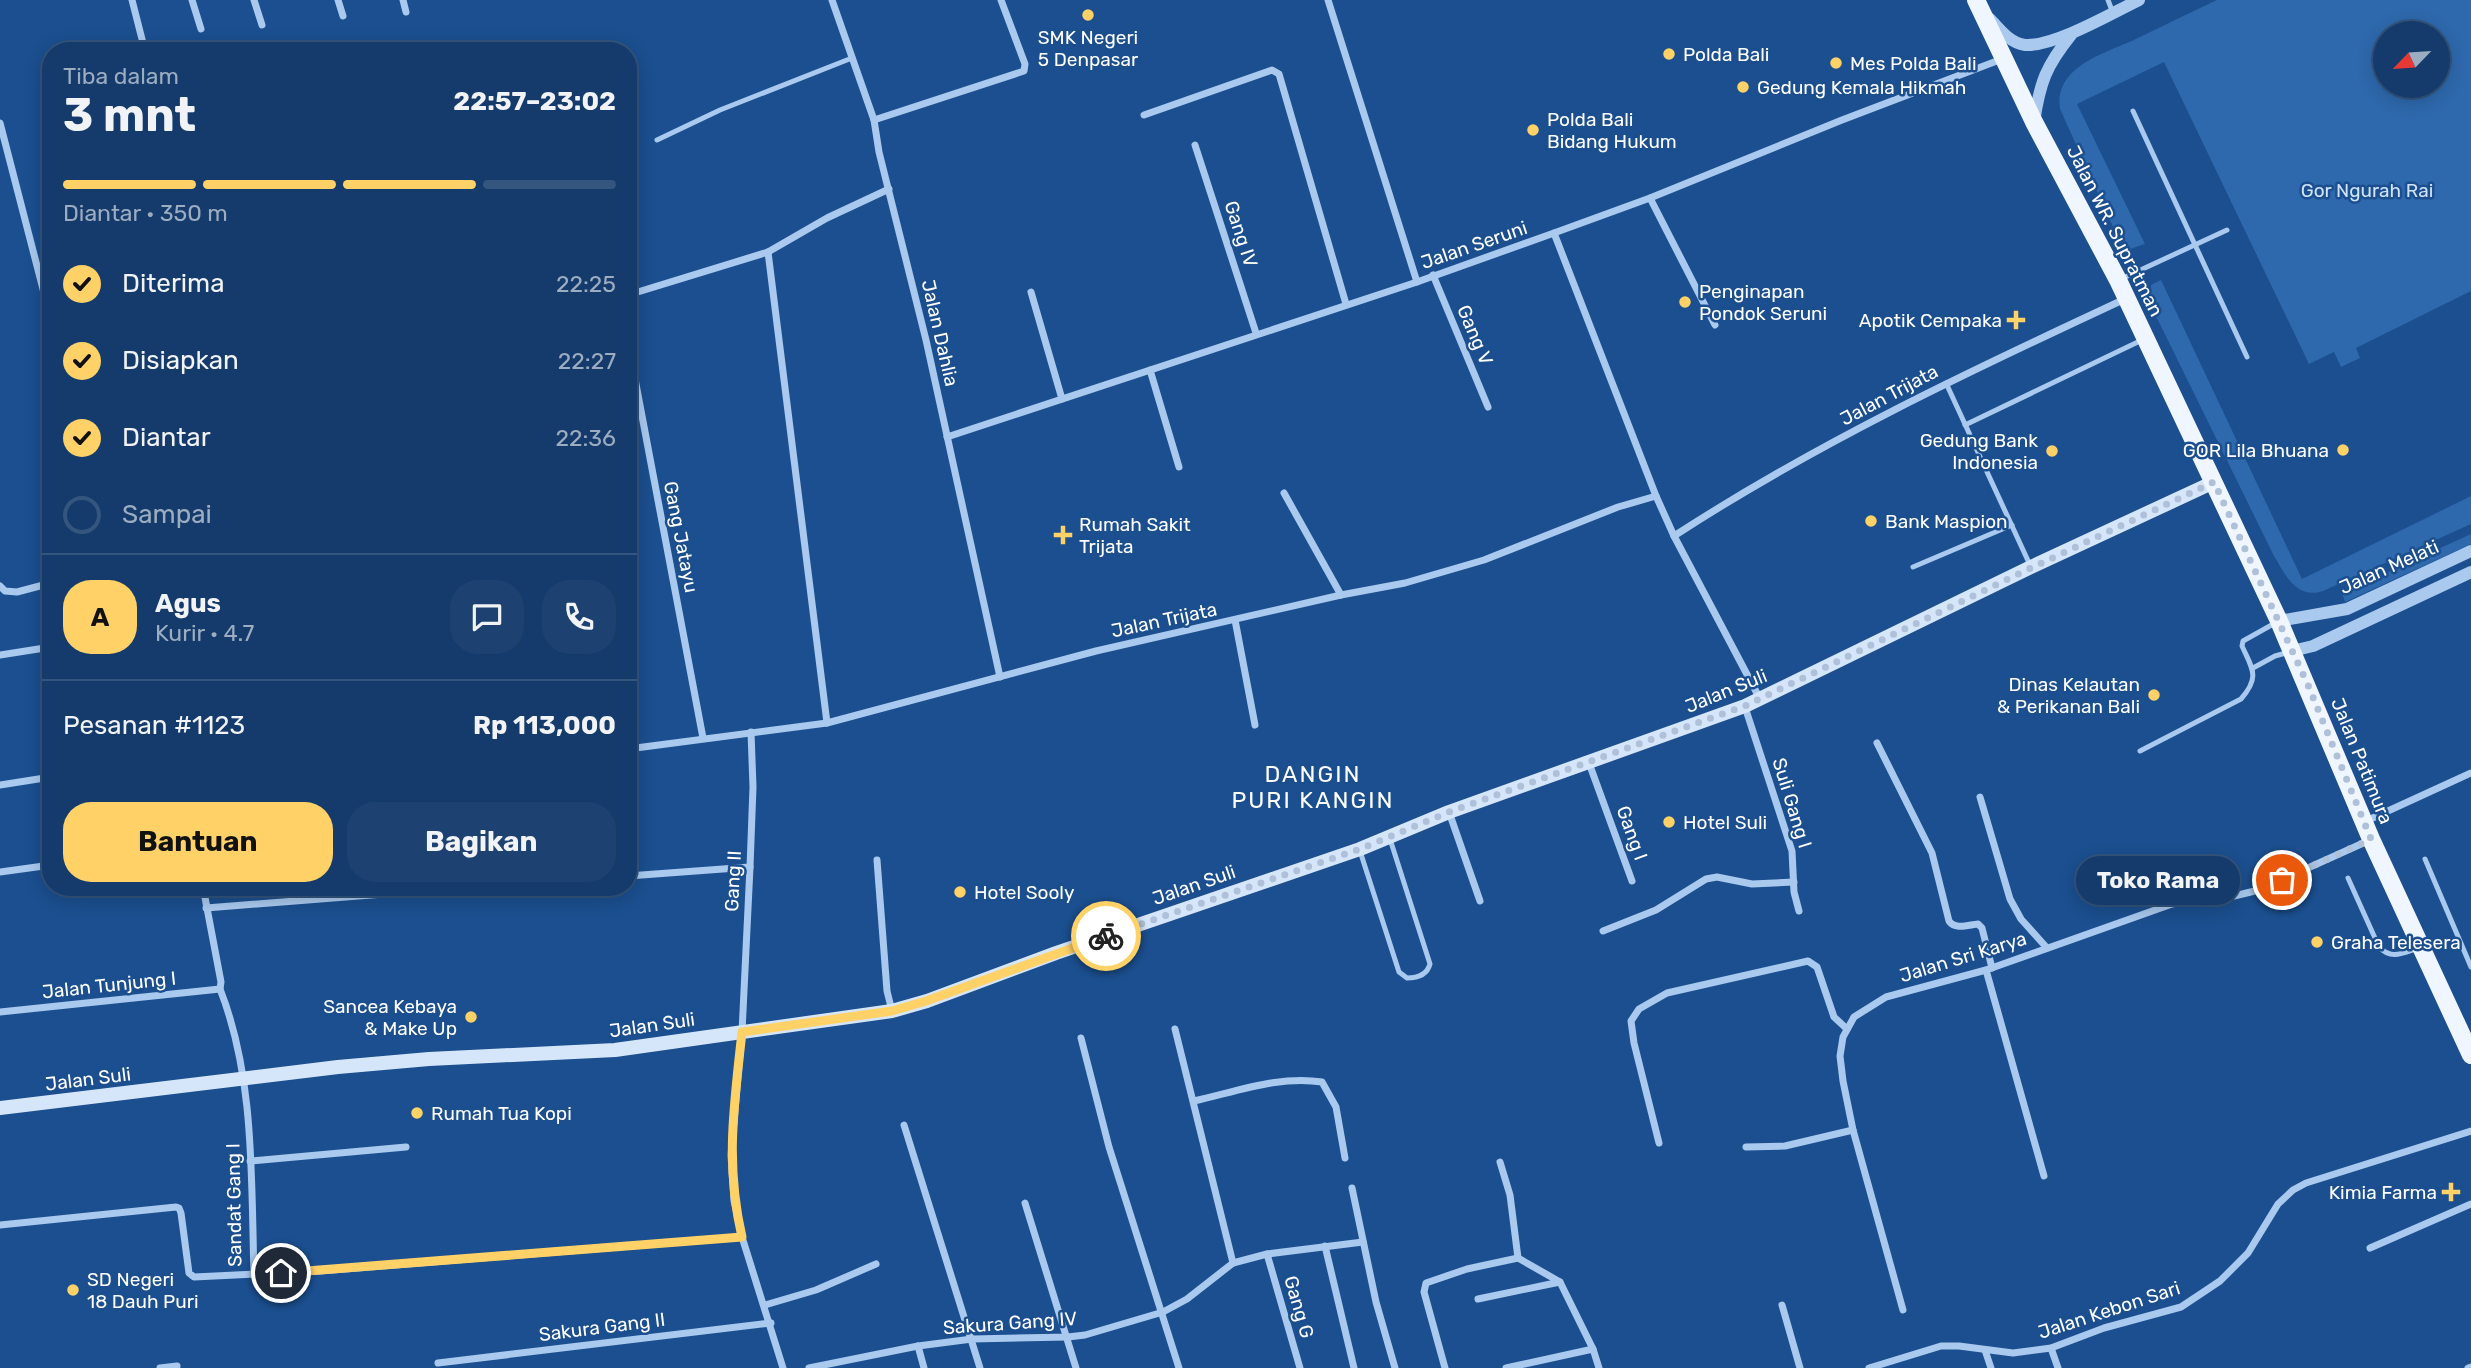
<!DOCTYPE html>
<html lang="id">
<head>
<meta charset="utf-8">
<style>
	:root { --surface:#143b6b; --page:#1d4271; --text:#f1f3f6; --muted:#9dadc1; --line:#33557e; --accent:#ffd166 }
	body { margin:0; font-family:Rubik,sans-serif; background:var(--page); color:var(--text); height:100vh; display:flex; flex-direction:column; font-size:26px; white-space:nowrap }
	* { box-sizing:border-box; margin:0 }
	p { font-size:23px; color:var(--muted) }
	.icon { flex:none; width:38px; height:38px; fill:none; stroke:currentColor; stroke-width:2; stroke-linecap:round; stroke-linejoin:round }
	.map { position:relative; flex:1; overflow:hidden }
	.drawer { position:absolute; left:42px; top:42px; width:595px; height:854px; display:flex; flex-direction:column; background:var(--surface); border-radius:28px; box-shadow:0 4px 18px #0003,0 0 0 2px var(--line) }
	.drawer>* { flex:none }
	.needle { width:46px; rotate:245deg }
	.tools { position:absolute; left:2373px; top:21px; display:grid; gap:14px }
	.tools a { display:grid; place-items:center; width:77px; height:77px; border-radius:50%; background:var(--surface); box-shadow:0 4px 18px #0003,0 0 0 2px var(--line); font-size:35px }
	.pin { position:absolute; display:grid; place-items:center; width:60px; height:60px; color:#fff; margin:-30px; border:4px solid #fff; border-radius:50%; box-shadow:0 2px 7px #0007 }
	.courier { position:absolute; display:grid; place-items:center; width:70px; height:70px; margin:-35px; border:5px solid #ffd166; border-radius:50%; background:#fff; color:#222; box-shadow:0 2px 9px #0007 }
	.bubble { position:absolute; height:49px; border-radius:24px; background:var(--surface); box-shadow:0 4px 18px #0003,0 0 0 2px var(--line); font-size:23px; font-weight:700; line-height:49px; text-align:center }
	.headline em { font-style:normal; font-weight:700 }
	.headline div { display:flex; flex-direction:column-reverse }
	.headline { display:flex; align-items:center; justify-content:space-between; height:119px; padding:0 21px }
	h1 { font-size:46px; font-weight:700; line-height:52px }
	.bar { display:grid; grid-template-columns:repeat(4,1fr); gap:10px 7px; align-content:center; height:84px; padding:0 21px }
	.bar i { height:9px; border-radius:5px; background:var(--line) }
	.bar .on { background:var(--accent) }
	.bar p { grid-column:span 4 }
	.line { display:flex; align-items:center; gap:18px; padding:0 21px; border-top:2px solid var(--line) }
	.line div { flex:1 }
	.round { display:grid; place-items:center; flex:none; width:74px; height:74px; border-radius:28px; background:var(--page) }
	ol { padding:0 21px; list-style:none }
	li { display:flex; align-items:center; gap:21px; height:77px }
	li p { margin-inline-start:auto }
	li .icon { padding:7px; border-radius:50%; background:var(--accent); color:#111; stroke-width:4 }
	li:last-child { color:var(--muted) }
	li i { width:38px; height:38px; border:4px solid var(--line); border-radius:50% }
	.cta { display:flex; gap:14px; margin-top:auto; padding:14px 21px }
	.cta a { flex:1; height:80px; border-radius:28px; background:var(--accent); color:#111; font-size:28px; font-weight:700; line-height:80px; text-align:center }
	.cta a+a { background:var(--page); color:var(--text) }
	.map>svg:first-child { display:block }
	.green { fill:#2e69ad; fill-rule:evenodd }
	.lines { fill:none; stroke-linecap:round; stroke-linejoin:round }
	.service { stroke:#a9c9ee; stroke-width:5 }
	.minor { stroke:#a9c9ee; stroke-width:7 }
	.tertiary { stroke:#a9c9ee; stroke-width:12 }
	.secondary { stroke:#d6e6fa; stroke-width:14 }
	.primary { stroke:#f0f6ff; stroke-width:18 }
	.done { stroke:#afc1d8; stroke-width:7; stroke-dasharray:0 12.6 }
	.route { stroke:#ffd166; stroke-width:9 }
	.poi-dot { fill:#ffd166; stroke:#1b4f8f; stroke-width:2.5 }
	.labels { text-anchor:middle; dominant-baseline:central; stroke-width:5; stroke-linejoin:round; paint-order:stroke }
	.poi-label { font-size:19px; fill:#fff; stroke:#1b4f8f; text-anchor:start }
	.park-label { font-size:19px; fill:#cfe3fa; stroke:#1b4f8f }
	.street-label { font-size:19px; fill:#fff; stroke:#1b4f8f }
	.quarter-label { font-size:23px; letter-spacing:2px; fill:#fff; stroke:#1b4f8f }
</style>
</head>
<body>
<div class="map">
<svg width="2471" height="1368" viewBox="0 0 2471 1368">
	<rect width="100%" height="100%" fill="#1b4f8f"/>
	<g class="green">
		<path d="M2217 0H2471V291L2356 348 2360 358 2341 367 2334 352 2309 364 2164 62 2077 104 2145 244 2127 250 2119 240 2060 109C2054 65 2107 53 2138 38 2164 25 2190 13 2217 0ZM2385 33H2438V86H2385Z"/>
		<path d="M2161 280 2302 579 2471 496V524L2323 591C2296 600 2284 573 2273 554L2155 314 2151 304V285Z"/>
		<path d="M2471 534V544L2345 602 2342 593Z"/>
	</g>
	<g class="lines">
		<g class="service">
			<path d="M2108 0 2113 13"/>
			<path d="M2133 111 2247 357"/>
			<path d="M657 140 720 110 852 58"/>
			<path d="M2121 279 2227 230"/>
			<path d="M1946 383 2030 565"/>
			<path d="M1965 425 2142 340"/>
			<path d="M1913 567 2012 525"/>
			<path d="M2253 668 2275 656 2289 652"/>
			<path d="M2140 751 2241 699C2260 677 2253 670 2242 646L2243 641 2277 622"/>
			<path d="M1360 851 1399 972 1407 978C1418 978 1427 975 1430 964L1390 839"/>
			<path d="M2425 859 2471 967"/>
			<path d="M2348 878 2379 947C2391 960 2403 953 2418 948"/>
		</g>
		<g class="minor">
			<path d="M132 0 145 51"/>
			<path d="M192 0 201 29"/>
			<path d="M254 0 262 25"/>
			<path d="M338 0 343 16"/>
			<path d="M403 0 406 12"/>
			<path d="M832 0 874 120 879 152 926 340 1000 677"/>
			<path d="M1328 0 1417 282"/>
			<path d="M1144 115 1272 70 1279 74 1346 304"/>
			<path d="M874 120 1024 71 1025 64 1001 0"/>
			<path d="M0 123 51 320"/>
			<path d="M1195 145 1256 333"/>
			<path d="M1650 198 1715 325"/>
			<path d="M1554 233 1656 496 1674 536 1760 699"/>
			<path d="M768 252 827 723"/>
			<path d="M1433 275 1488 407"/>
			<path d="M1031 292 1062 399"/>
			<path d="M628 295 768 252 827 218 889 189"/>
			<path d="M628 342 703 738"/>
			<path d="M1150 370 1179 467"/>
			<path d="M947 437 1417 282 1554 233 1650 198 1842 120 2002 59"/>
			<path d="M1284 493 1341 595"/>
			<path d="M1674 536C1817 443 1970 371 2125 299"/>
			<path d="M0 586 5 591 17 592 51 583"/>
			<path d="M1235 620 1255 725"/>
			<path d="M0 655 51 647"/>
			<path d="M1745 707 1792 851 1794 892 1799 911"/>
			<path d="M751 732 753 787 750 867 742 1032 731 1155 734 1201 742 1237 783 1368"/>
			<path d="M1877 743 1932 853 1949 921C1955 930 1968 925 1978 924L1982 928 1992 968"/>
			<path d="M628 749 827 723 1096 651 1341 595 1405 583 1484 560 1618 507 1656 496"/>
			<path d="M1589 763 1632 881"/>
			<path d="M0 785 51 777"/>
			<path d="M1980 797 2010 899 2021 919 2047 948"/>
			<path d="M1449 812 1480 901"/>
			<path d="M2364 822 2471 773"/>
			<path d="M877 860 887 991 892 1011"/>
			<path d="M0 872 51 865"/>
			<path d="M628 876 750 867"/>
			<path d="M203 887 221 982 220 989C255 1078 251 1179 254 1274"/>
			<path d="M206 908 473 887"/>
			<path d="M1603 931 1656 910 1706 879 1717 877 1752 884 1794 882"/>
			<path d="M1986 970 2044 1176"/>
			<path d="M0 1012 220 989"/>
			<path d="M1175 1029 1233 1263"/>
			<path d="M1081 1038 1109 1147 1179 1368"/>
			<path d="M1194 1101C1235 1092 1280 1075 1322 1082L1336 1107 1345 1158"/>
			<path d="M904 1125 980 1368"/>
			<path d="M1659 1143 1634 1043 1631 1021 1639 1009 1667 993 1808 961 1817 967 1834 1017 1847 1029"/>
			<path d="M1746 1147 1785 1146 1853 1130"/>
			<path d="M250 1161 406 1147"/>
			<path d="M1500 1162 1510 1195 1518 1258"/>
			<path d="M1352 1188 1376 1302 1395 1368"/>
			<path d="M1025 1203 1076 1368"/>
			<path d="M0 1225 176 1207 179 1208 181 1213 189 1273 194 1277 321 1271 742 1237"/>
			<path d="M1325 1246 1354 1368"/>
			<path d="M2370 1248 2471 1204"/>
			<path d="M1267 1254 1300 1368"/>
			<path d="M1478 1299 1560 1282"/>
			<path d="M765 1305 816 1290 876 1264"/>
			<path d="M1782 1305 1800 1368"/>
			<path d="M1903 1310 1853 1130 1843 1081 1840 1056 1843 1037 1854 1017 1886 997 1986 970 2172 904 2196 899 2230 897 2259 890 2370 840"/>
			<path d="M918 1346 924 1368"/>
			<path d="M2051 1348 2058 1368"/>
			<path d="M1985 1350 1991 1368"/>
			<path d="M438 1363 771 1323"/>
			<path d="M160 1368 177 1366"/>
			<path d="M809 1368 918 1346 972 1339 1068 1337 1085 1335 1163 1312 1187 1299 1233 1263 1267 1254 1363 1242"/>
			<path d="M1445 1368 1424 1292 1426 1283 1467 1269 1518 1258 1560 1282 1593 1349 1599 1368"/>
			<path d="M1506 1368 1593 1349"/>
			<path d="M1869 1368 1941 1346H1959L2013 1353 2051 1348 2104 1328 2181 1307 2220 1281 2248 1253 2278 1204 2293 1190 2306 1183 2471 1131"/>
			<path d="M2468 1368 2471 1367"/>
		</g>
		<g class="tertiary">
			<path d="M1990 19C2000 30 2010 43 2025 45 2054 47 2112 13 2139 0"/>
			<path d="M2034 122C2040 82 2046 66 2071 35"/>
			<path d="M2279 621 2347 609 2471 551"/>
			<path d="M2292 651 2313 646 2471 572"/>
		</g>
		<path class="secondary" d="M0 1108 338 1067 429 1059 615 1050 892 1011 927 1001 1056 953 1360 849 1449 812 1745 706 2031 567 2214 482"/>
		<path class="primary" d="M1976 0 2034 122 2118 280 2279 621 2371 839 2471 1055"/>
	</g>
	<g class="lines">
		<path class="done" d="M1106 936 1360 849 1449 812 1745 706 2031 568 2214 482 2308 685 2371 839 2282 880"/>
		<path class="route" d="M281 1273 742 1237C725 1163 734 1106 742 1032L892 1011 926 1001 1106 936"/>
	</g>
	<g class="poi-dot">
		<circle cx="1088" cy="15" r="7"/>
		<circle cx="1669" cy="54" r="7"/>
		<circle cx="1836" cy="63" r="7"/>
		<circle cx="1743" cy="87" r="7"/>
		<circle cx="1533" cy="130" r="7"/>
		<circle cx="1685" cy="302" r="7"/>
		<path d="M2012.5 309.5h7v7h7v7h-7v7h-7v-7h-7v-7h7z"/>
		<circle cx="2343" cy="450" r="7"/>
		<circle cx="2052" cy="451" r="7"/>
		<circle cx="1871" cy="521" r="7"/>
		<path d="M1059.5 524.5h7v7h7v7h-7v7h-7v-7h-7v-7h7z"/>
		<circle cx="2154" cy="695" r="7"/>
		<circle cx="1669" cy="822" r="7"/>
		<circle cx="960" cy="892" r="7"/>
		<circle cx="2317" cy="942" r="7"/>
		<circle cx="471" cy="1017" r="7"/>
		<circle cx="417" cy="1113" r="7"/>
		<path d="M2447.5 1181.5h7v7h7v7h-7v7h-7v-7h-7v-7h7z"/>
		<circle cx="73" cy="1290" r="7"/>
	</g>
	<g class="labels">
		<g class="poi-label">
			<text x="1088" y="37" text-anchor="middle">SMK Negeri<tspan x="1088" dy="22">5 Denpasar</tspan></text>
			<text x="1683" y="54">Polda Bali</text>
			<text x="1850" y="63">Mes Polda Bali</text>
			<text x="1757" y="87">Gedung Kemala Hikmah</text>
			<text x="1547" y="119">Polda Bali<tspan x="1547" dy="22">Bidang Hukum</tspan></text>
			<text x="1699" y="291">Penginapan<tspan x="1699" dy="22">Pondok Seruni</tspan></text>
			<text x="2002" y="320" text-anchor="end">Apotik Cempaka</text>
			<text x="2038" y="440" text-anchor="end">Gedung Bank<tspan x="2038" dy="22">Indonesia</tspan></text>
			<text x="2329" y="450" text-anchor="end">GOR Lila Bhuana</text>
			<text x="1885" y="521">Bank Maspion</text>
			<text x="1079" y="524">Rumah Sakit<tspan x="1079" dy="22">Trijata</tspan></text>
			<text x="2140" y="684" text-anchor="end">Dinas Kelautan<tspan x="2140" dy="22">&amp; Perikanan Bali</tspan></text>
			<text x="1683" y="822">Hotel Suli</text>
			<text x="974" y="892">Hotel Sooly</text>
			<text x="2331" y="942">Graha Telesera</text>
			<text x="457" y="1006" text-anchor="end">Sancea Kebaya<tspan x="457" dy="22">&amp; Make Up</tspan></text>
			<text x="431" y="1113">Rumah Tua Kopi</text>
			<text x="2437" y="1192" text-anchor="end">Kimia Farma</text>
			<text x="87" y="1279">SD Negeri<tspan x="87" dy="22">18 Dauh Puri</tspan></text>
		</g>
		<g class="park-label">
			<text x="2367" y="190">Gor Ngurah Rai</text>
		</g>
		<g class="street-label">
			<text transform="translate(2115 231) rotate(63)">Jalan WR. Supratman</text>
			<text transform="translate(1241 234) rotate(72)">Gang IV</text>
			<text transform="translate(1474 245) rotate(-19)">Jalan Seruni</text>
			<text transform="translate(940 333) rotate(77)">Jalan Dahlia</text>
			<text transform="translate(1475 335) rotate(67)">Gang V</text>
			<text transform="translate(1889 395) rotate(-28)">Jalan Trijata</text>
			<text transform="translate(681 537) rotate(79)">Gang Jatayu</text>
			<text transform="translate(2389 567) rotate(-24)">Jalan Melati</text>
			<text transform="translate(1164 620) rotate(-12)">Jalan Trijata</text>
			<text transform="translate(1726 691) rotate(-22)">Jalan Suli</text>
			<text transform="translate(2362 761) rotate(68)">Jalan Patimura</text>
			<text transform="translate(1792 803) rotate(73)">Suli Gang I</text>
			<text transform="translate(1632 833) rotate(70)">Gang I</text>
			<text transform="translate(733 881) rotate(-87)">Gang II</text>
			<text transform="translate(1194 885) rotate(-19)">Jalan Suli</text>
			<text transform="translate(1963 957) rotate(-17)">Jalan Sri Karya</text>
			<text transform="translate(109 985) rotate(-6)">Jalan Tunjung I</text>
			<text transform="translate(652 1025) rotate(-8)">Jalan Suli</text>
			<text transform="translate(88 1079) rotate(-7)">Jalan Suli</text>
			<text transform="translate(234 1205) rotate(-91)">Sandat Gang I</text>
			<text transform="translate(1299 1307) rotate(74)">Gang G</text>
			<text transform="translate(2109 1310) rotate(-18)">Jalan Kebon Sari</text>
			<text transform="translate(1010 1323) rotate(-4)">Sakura Gang IV</text>
			<text transform="translate(602 1327) rotate(-7)">Sakura Gang II</text>
		</g>
		<g class="quarter-label">
			<text x="1313" y="774">DANGIN<tspan x="1313" dy="26">PURI KANGIN</tspan></text>
		</g>
	</g>
</svg>
<div class="tools">
<a><svg class="needle" viewBox="-14 -14 28 28"><path d="M0-13l5 13h-10z" fill="#e53935"/><path d="M0 13l5-13h-10z" fill="#9dadc1"/></svg></a>
</div>
<div class="pin" style="left:2282px;top:880px;background:#ea580c"><svg class="icon" aria-label="bag" viewBox="0 0 24 24"><path d="M5 8h14l-1 12H6zM9 8a3 3 0 0 1 6 0"/></svg></div>
<div class="pin" style="left:281px;top:1273px;background:#1f2937"><svg class="icon" aria-label="home" viewBox="0 0 24 24"><path d="M3 11l9-7 9 7M6 9v11h12V9"/></svg></div>
<div class="courier" style="left:1106px;top:936px"><svg class="icon" aria-label="bike" viewBox="0 0 24 24"><circle cx="6" cy="16" r="4"/><circle cx="18" cy="16" r="4"/><path d="M6 16l4-8h5l3 8M10 8l3 8H6M13 5h3"/></svg></div>
<div class="bubble" style="left:2076px;top:856px;width:164px">Toko Rama</div>
<section class="drawer">
<div class="headline"><div><h1>3 mnt</h1><p>Tiba dalam</p></div><em>22:57–23:02</em></div>
<div class="bar"><i class="on"></i><i class="on"></i><i class="on"></i><i></i><p>Diantar · 350 m</p></div>
<ol>
<li><svg class="icon" aria-label="check" viewBox="0 0 24 24"><path d="M5 12l5 5 9-10"/></svg>Diterima<p>22:25</p></li>
<li><svg class="icon" aria-label="check" viewBox="0 0 24 24"><path d="M5 12l5 5 9-10"/></svg>Disiapkan<p>22:27</p></li>
<li><svg class="icon" aria-label="check" viewBox="0 0 24 24"><path d="M5 12l5 5 9-10"/></svg>Diantar<p>22:36</p></li>
<li><i></i>Sampai</li>
</ol>
<div class="line" style="height:126px"><b class="round" style="background:var(--accent);color:#111">A</b><div><b>Agus</b><p>Kurir · 4.7</p></div><a class="round"><svg class="icon" aria-label="chat" viewBox="0 0 24 24"><path d="M4 5h16v11H9l-5 4z"/></svg></a><a class="round"><svg class="icon" aria-label="phone" viewBox="0 0 24 24"><path d="M5 4h4l2 5-3 2q2 4 5 5l2-3 5 2v4C11 20 4 13 5 4z"/></svg></a></div>
<div class="line" style="height:91px"><div>Pesanan #1123</div><b>Rp 113,000</b></div>
<div class="cta"><a>Bantuan</a><a>Bagikan</a></div>
</section>
</div>
</body>
</html>
